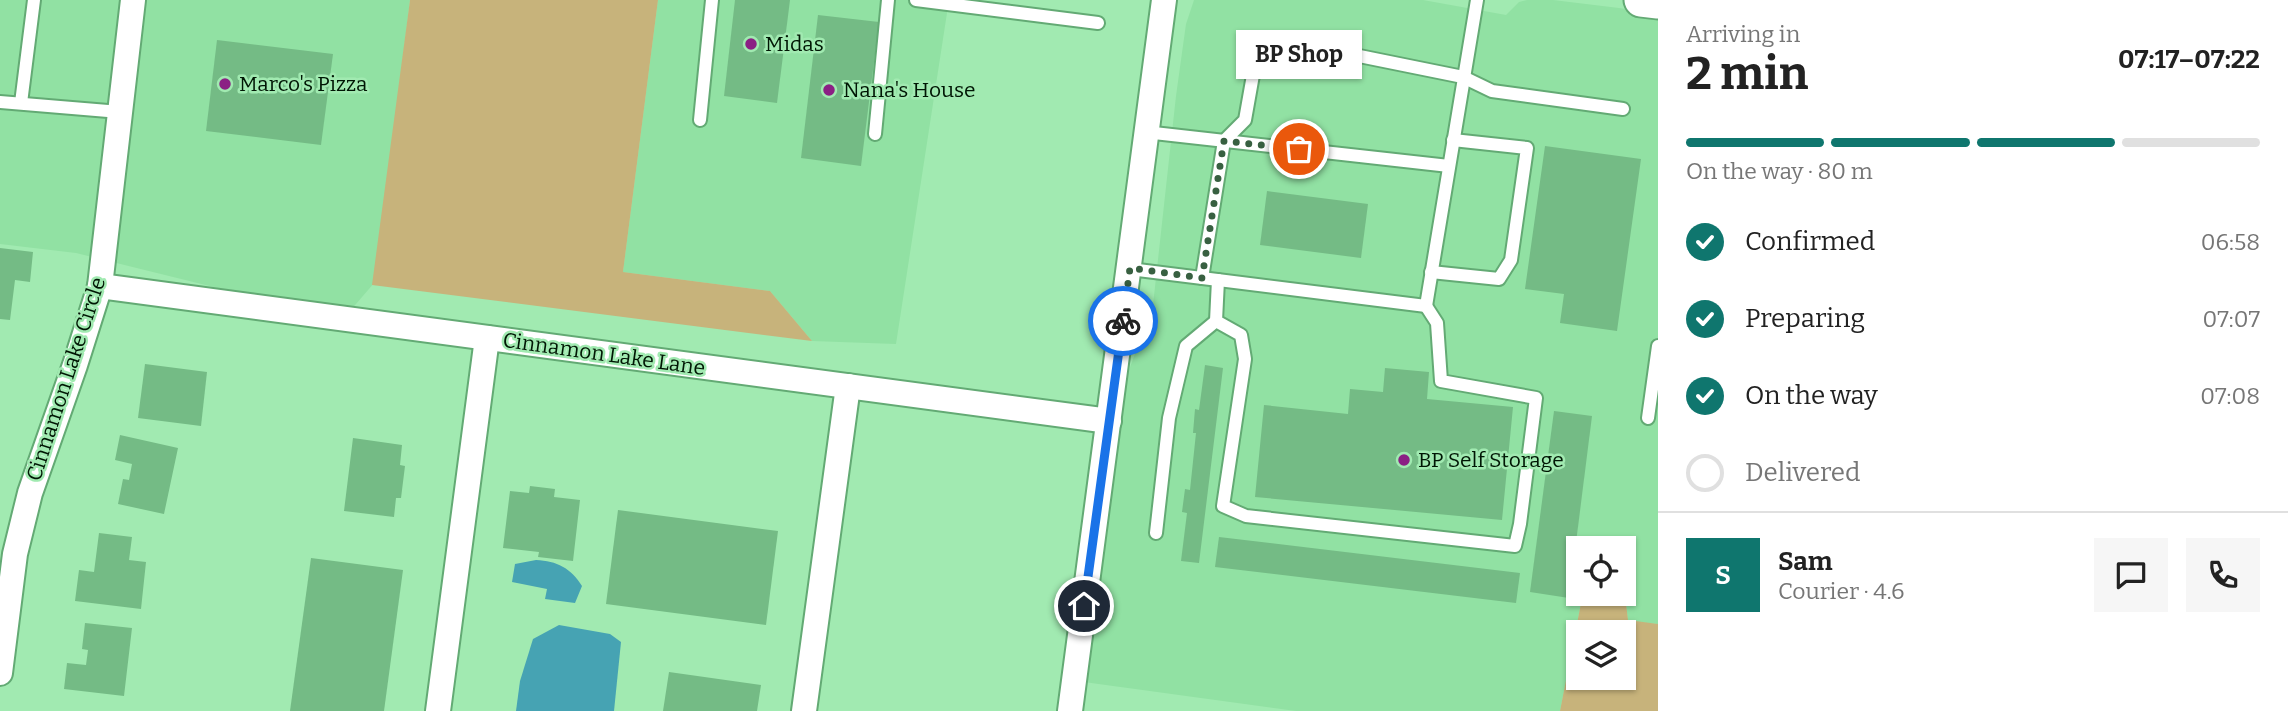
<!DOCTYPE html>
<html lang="en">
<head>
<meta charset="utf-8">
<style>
	:root { --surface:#fff; --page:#f6f6f6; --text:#222; --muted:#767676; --line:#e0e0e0; --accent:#0f766e }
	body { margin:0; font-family:Bitter,serif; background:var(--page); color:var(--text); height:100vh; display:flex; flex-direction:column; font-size:26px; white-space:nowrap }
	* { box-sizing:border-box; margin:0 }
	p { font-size:23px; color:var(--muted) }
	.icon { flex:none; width:38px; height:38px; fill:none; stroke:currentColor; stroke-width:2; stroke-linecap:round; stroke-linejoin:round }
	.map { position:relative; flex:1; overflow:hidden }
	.details { display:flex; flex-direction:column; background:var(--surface); width:630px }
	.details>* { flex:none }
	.fabs { position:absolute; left:1566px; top:536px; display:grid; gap:14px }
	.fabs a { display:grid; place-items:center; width:70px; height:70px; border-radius:0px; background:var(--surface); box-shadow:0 2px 5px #0004; font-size:35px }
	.pin { position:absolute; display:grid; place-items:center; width:60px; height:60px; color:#fff; margin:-30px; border:4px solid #fff; border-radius:50%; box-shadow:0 2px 7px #0007 }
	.courier { position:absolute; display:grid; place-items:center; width:70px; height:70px; margin:-35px; border:5px solid #1a73e8; border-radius:50%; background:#fff; color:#222; box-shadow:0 2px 9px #0007 }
	.bubble { position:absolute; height:49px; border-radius:0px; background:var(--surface); box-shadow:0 2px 5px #0004; font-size:23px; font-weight:700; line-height:49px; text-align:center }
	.summary em { font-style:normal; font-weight:700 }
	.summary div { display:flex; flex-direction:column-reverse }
	.summary { display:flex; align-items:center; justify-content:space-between; height:119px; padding:0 28px }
	h1 { font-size:46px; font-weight:700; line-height:52px }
	.bar { display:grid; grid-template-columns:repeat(4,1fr); gap:10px 7px; align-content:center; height:84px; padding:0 28px }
	.bar i { height:9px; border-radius:5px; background:var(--line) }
	.bar .current { background:var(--accent) }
	.bar p { grid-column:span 4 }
	.line { display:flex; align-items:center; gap:18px; padding:0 28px; border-top:2px solid var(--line) }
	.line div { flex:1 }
	.round { display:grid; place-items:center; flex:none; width:74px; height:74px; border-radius:0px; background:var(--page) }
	ol { padding:0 28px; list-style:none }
	li { display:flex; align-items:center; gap:21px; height:77px }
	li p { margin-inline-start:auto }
	li .icon { padding:7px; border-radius:50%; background:var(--accent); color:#fff; stroke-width:4 }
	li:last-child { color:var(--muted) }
	li i { width:38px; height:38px; border:4px solid var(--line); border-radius:50% }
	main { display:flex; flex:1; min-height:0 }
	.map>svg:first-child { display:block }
	.built { fill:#91e1a3 }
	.green { fill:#c7b37b; fill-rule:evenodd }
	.water { fill:#46a3b3 }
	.building { fill:#74bb85 }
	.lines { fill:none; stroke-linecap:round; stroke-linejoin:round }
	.lane-casing { stroke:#63aa74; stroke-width:16 }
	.street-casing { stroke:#63aa74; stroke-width:28 }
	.secondary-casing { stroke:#63aa74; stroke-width:37 }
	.lane { stroke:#fff; stroke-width:12 }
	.street { stroke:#fff; stroke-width:24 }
	.secondary { stroke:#fff; stroke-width:33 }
	.done { stroke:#386041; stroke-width:7; stroke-dasharray:0 12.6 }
	.route { stroke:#1a73e8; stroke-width:9 }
	.poi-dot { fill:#8b2084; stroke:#a1eab1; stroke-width:2.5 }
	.labels { text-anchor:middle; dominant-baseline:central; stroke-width:5; stroke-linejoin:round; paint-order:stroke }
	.poi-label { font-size:21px; fill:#001604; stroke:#a1eab1; text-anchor:start }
	.street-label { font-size:21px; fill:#001604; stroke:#a1eab1 }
</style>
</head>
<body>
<main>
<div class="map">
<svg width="1658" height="711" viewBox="0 0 1658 711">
	<rect width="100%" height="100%" fill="#a1eab1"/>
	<g class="built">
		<path d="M0 0H410L375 282 343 319 76 253 0 244Z"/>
		<path d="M658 0H949L896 344 812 341 770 291 623 272Z"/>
		<path d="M1194 0H1423L1506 15 1519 2 1527 0H1553L1619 8 1650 13 1658 18V624L1628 621 1624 587V548H1578V593H1598L1581 603 1560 711H1296L1084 682 1122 389 1153 305 1176 96 1186 24Z"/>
	</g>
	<g class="green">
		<path d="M410 0H658L623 272 770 291 812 341 372 285Z"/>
		<path d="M1624 587 1628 620 1658 624V711H1560L1581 603 1598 593H1624ZM1578 632H1624V677H1578Z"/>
	</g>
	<g class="water">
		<path d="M536 560C557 561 571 568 582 586L575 603 545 599 547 589 512 582 515 564Z"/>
		<path d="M559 625 610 634 621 642 614 711H516L520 681 533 639Z"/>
	</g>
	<g class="building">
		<path d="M735 0H790L777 103 724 96Z"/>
		<path d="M818 15 879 22 861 166 801 158Z"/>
		<path d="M217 40 333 54 321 145 206 131Z"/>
		<path d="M1545 146 1641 159 1617 331 1560 323 1564 294 1525 289Z"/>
		<path d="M1267 191 1368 204 1361 258 1260 245Z"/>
		<path d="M0 248 33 252 30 282 15 280 10 320 0 319Z"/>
		<path d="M145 364 207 372 201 426 138 418Z"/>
		<path d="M1205 365 1223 368 1199 563 1181 561 1187 513 1182 512 1185 489 1190 490 1196 433H1193L1195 409 1199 410Z"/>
		<path d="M1385 368 1429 372 1427 399 1513 407 1502 520 1255 497 1264 405 1348 414 1350 389 1383 392Z"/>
		<path d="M1554 411 1592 416 1569 598 1530 592Z"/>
		<path d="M120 435 178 448 164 514 118 504 123 479 129 480 132 464 115 460Z"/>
		<path d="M353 438 402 445 400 465 405 466 401 498H396L394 517 344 511Z"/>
		<path d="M530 486 555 489 554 497 580 500 573 561 538 557 539 552 503 548 510 491 529 493Z"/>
		<path d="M618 510 778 531 766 625 606 604Z"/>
		<path d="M99 533 132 537 129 560 146 562 141 609 75 601 79 570 94 572Z"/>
		<path d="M1219 537 1520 573 1516 603 1215 567Z"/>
		<path d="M311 558 403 570 384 711H290Z"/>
		<path d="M85 623 132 628 124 696 64 689 67 663 86 665 88 650 82 649Z"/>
		<path d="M669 672 761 685 757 711H663Z"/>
	</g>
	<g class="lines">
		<g class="lane-casing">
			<g id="lane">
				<path d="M916 0 1098 23"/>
				<path d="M0 102 120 112"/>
				<path d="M21 103 34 0"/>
				<path d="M700 120 712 0"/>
				<path d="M1145 132 1449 166"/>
				<path d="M875 134 888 0"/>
				<path d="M1130 269 1426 306 1477 0"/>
				<path d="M1431 272 1499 279 1511 260 1527 148 1453 140"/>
				<path d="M1202 278 1224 141 1245 120 1253 75 1266 53 1310 46 1463 77 1492 91 1623 109"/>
				<path d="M1218 280 1216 321 1241 335 1245 359 1223 506 1246 516 1515 546 1520 524 1536 398 1441 381 1437 323 1426 306"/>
				<path d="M1648 418 1658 346"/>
				<path d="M1156 533 1169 418 1186 346 1216 321"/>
			</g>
		</g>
		<g class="street-casing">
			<g id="street">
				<path d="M100 286 1109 421"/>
				<path d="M0 673 15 554 30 493 75 365 100 286 133 0"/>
				<path d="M438 711 487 338"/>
				<path d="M804 711 848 386"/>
				<path d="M1070 711 1164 0"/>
			</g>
		</g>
		<g class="secondary-casing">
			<path id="secondary" d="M1641 0 1658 2"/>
		</g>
		<use href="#lane" class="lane"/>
		<use href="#street" class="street"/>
		<use href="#secondary" class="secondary"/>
	</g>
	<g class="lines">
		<path class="done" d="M1123 321 1130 268 1202 278 1224 141 1299 149"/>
		<path class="route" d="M1084 606 1123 321"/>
	</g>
	<g class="poi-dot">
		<circle cx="751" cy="44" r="7"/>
		<circle cx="225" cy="84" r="7"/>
		<circle cx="829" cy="90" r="7"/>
		<circle cx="1404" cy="460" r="7"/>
	</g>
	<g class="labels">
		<g class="poi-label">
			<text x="765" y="44">Midas</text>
			<text x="239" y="84">Marco's Pizza</text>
			<text x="843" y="90">Nana's House</text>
			<text x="1418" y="460">BP Self Storage</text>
		</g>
		<g class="street-label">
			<text transform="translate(604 354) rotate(8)">Cinnamon Lake Lane</text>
			<text transform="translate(66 379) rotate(-72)">Cinnamon Lake Circle</text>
		</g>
	</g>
</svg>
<div class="fabs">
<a><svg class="icon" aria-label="locate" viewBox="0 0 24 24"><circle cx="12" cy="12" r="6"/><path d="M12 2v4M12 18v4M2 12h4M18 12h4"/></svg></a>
<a><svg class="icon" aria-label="layers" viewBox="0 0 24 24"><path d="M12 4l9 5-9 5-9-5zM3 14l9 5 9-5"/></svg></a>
</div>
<div class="pin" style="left:1299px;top:149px;background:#ea580c"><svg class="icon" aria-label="bag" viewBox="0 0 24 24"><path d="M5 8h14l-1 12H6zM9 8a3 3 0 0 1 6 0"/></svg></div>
<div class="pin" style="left:1084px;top:606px;background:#1f2937"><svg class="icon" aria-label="home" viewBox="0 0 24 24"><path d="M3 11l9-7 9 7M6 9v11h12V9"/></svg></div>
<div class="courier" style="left:1123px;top:321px"><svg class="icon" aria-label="bike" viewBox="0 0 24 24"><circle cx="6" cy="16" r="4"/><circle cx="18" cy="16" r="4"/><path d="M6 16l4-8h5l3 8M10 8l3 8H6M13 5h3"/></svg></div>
<div class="bubble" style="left:1236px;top:30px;width:126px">BP Shop</div>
</div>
<section class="details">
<div class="summary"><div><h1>2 min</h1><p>Arriving in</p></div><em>07:17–07:22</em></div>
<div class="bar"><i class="current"></i><i class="current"></i><i class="current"></i><i></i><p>On the way · 80 m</p></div>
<ol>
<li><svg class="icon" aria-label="check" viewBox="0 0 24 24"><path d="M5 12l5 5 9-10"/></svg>Confirmed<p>06:58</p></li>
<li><svg class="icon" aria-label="check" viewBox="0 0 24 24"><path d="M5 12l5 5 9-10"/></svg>Preparing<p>07:07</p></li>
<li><svg class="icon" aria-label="check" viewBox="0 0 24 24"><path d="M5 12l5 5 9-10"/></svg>On the way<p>07:08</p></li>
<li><i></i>Delivered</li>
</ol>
<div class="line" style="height:126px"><b class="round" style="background:var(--accent);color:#fff">S</b><div><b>Sam</b><p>Courier · 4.6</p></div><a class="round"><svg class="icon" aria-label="chat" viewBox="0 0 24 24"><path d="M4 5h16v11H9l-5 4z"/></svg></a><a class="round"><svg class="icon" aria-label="phone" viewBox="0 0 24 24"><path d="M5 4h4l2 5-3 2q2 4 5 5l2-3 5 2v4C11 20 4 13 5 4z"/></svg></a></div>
</section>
</main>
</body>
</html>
